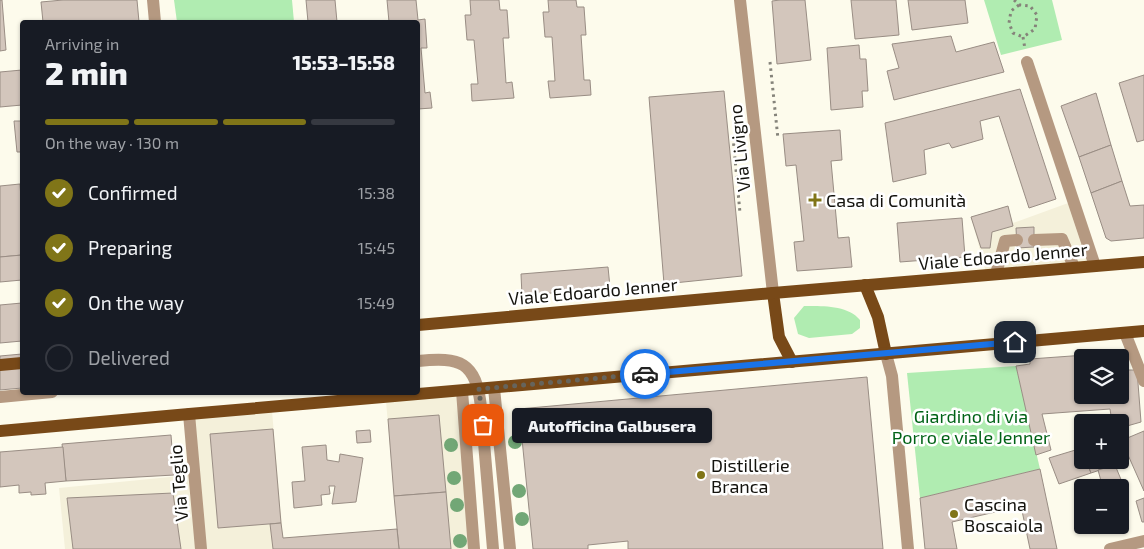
<!DOCTYPE html>
<html lang="en">
<head>
<meta charset="utf-8">
<style>
	:root { --surface:#171b24; --page:#20242c; --text:#f1f3f6; --muted:#9ea1a6; --line:#363941; --accent:#807518 }
	body { margin:0; font-family:"Exo 2",sans-serif; background:var(--page); color:var(--text); height:100vh; display:flex; flex-direction:column; font-size:19px; white-space:nowrap }
	* { box-sizing:border-box; margin:0 }
	p { font-size:16px; color:var(--muted) }
	.icon { flex:none; width:28px; height:28px; fill:none; stroke:currentColor; stroke-width:2; stroke-linecap:round; stroke-linejoin:round }
	.map { position:relative; flex:1; overflow:hidden }
	.details { position:absolute; left:20px; top:20px; width:400px; height:375px; display:flex; flex-direction:column; background:var(--surface); border-radius:5px; box-shadow:0 1px 4px #0004 }
	.details>* { flex:none }
	.fabs { position:absolute; left:1074px; top:349px; display:grid; gap:10px }
	.fabs a { display:grid; place-items:center; width:55px; height:55px; border-radius:5px; background:var(--surface); box-shadow:0 1px 4px #0004; font-size:25px }
	.pin { position:absolute; display:grid; place-items:center; width:42px; height:42px; color:#fff; margin:-21px; border-radius:10px; box-shadow:0 2px 8px #0006 }
	.courier { position:absolute; display:grid; place-items:center; width:50px; height:50px; margin:-25px; border:4px solid #1a73e8; border-radius:50%; background:#fff; color:#222; box-shadow:0 1px 6px #0007 }
	.bubble { position:absolute; height:35px; border-radius:5px; background:var(--surface); box-shadow:0 1px 4px #0004; font-size:16px; font-weight:800; line-height:35px; text-align:center }
	.summary em { font-style:normal; font-weight:800 }
	.summary div { display:flex; flex-direction:column-reverse }
	.summary { display:flex; align-items:center; justify-content:space-between; height:85px; padding:0 25px }
	h1 { font-size:32px; font-weight:800; line-height:38px }
	.bar { display:grid; grid-template-columns:repeat(4,1fr); gap:8px 5px; align-content:center; height:60px; padding:0 25px }
	.bar i { height:6px; border-radius:4px; background:var(--line) }
	.bar .active { background:var(--accent) }
	.bar p { grid-column:span 4 }
	ol { padding:0 25px; list-style:none }
	li { display:flex; align-items:center; gap:15px; height:55px }
	li p { margin-inline-start:auto }
	li .icon { padding:5px; border-radius:50%; background:var(--accent); color:#fff; stroke-width:4 }
	li:last-child { color:var(--muted) }
	li i { width:28px; height:28px; border:2px solid var(--line); border-radius:50% }
	.map>svg:first-child { display:block }
	.built { fill:#f4f0da }
	.green { fill:#b0ecb1 }
	.building { fill:#d3c6bc; stroke:#998d84; fill-rule:evenodd }
	.lines { fill:none; stroke-linecap:round; stroke-linejoin:round }
	.path { stroke:#85837a; stroke-width:3; stroke-dasharray:2.5 4; stroke-linecap:butt }
	.minor { stroke:#b59981; stroke-width:12 }
	.major { stroke:#784918; stroke-width:12 }
	.tree { fill:#72a776 }
	.done { stroke:#66645c; stroke-width:5; stroke-dasharray:0 9 }
	.route { stroke:#1a73e8; stroke-width:6 }
	.poi-dot { fill:#807518; stroke:#fff; stroke-width:2 }
	.labels { text-anchor:middle; dominant-baseline:central; stroke-width:5; stroke-linejoin:round; paint-order:stroke }
	.street-label { font-size:18px; fill:#14130e; stroke:#fff }
	.poi-label { font-size:18px; fill:#14130e; stroke:#fff; text-anchor:start }
	.park-label { font-size:18px; fill:#006216; stroke:#fff }
</style>
</head>
<body>
<div class="map">
<svg width="1144" height="549" viewBox="0 0 1144 549">
	<rect width="100%" height="100%" fill="#fdfbec"/>
	<g class="built">
		<path d="M1071 202 1091 263 986 272 971 217 1008 206 1013 223Z"/>
		<path d="M457 396 469 549H206L193 417 272 411 283 538 397 529 386 401Z"/>
		<path d="M190 475 197 549H65L59 488Z"/>
	</g>
	<g class="green">
		<path d="M174 0H292L294 22H177Z"/>
		<path d="M984 0H1052L1062 40 1001 55Z"/>
		<path d="M804 306C822 306 848 305 860 320V328L852 334 809 338 798 334 794 318Z"/>
		<path d="M1016 366 1040 469 920 498 907 373Z"/>
	</g>
	<g class="building">
		<path d="M0 0H2L6 50 0 51Z"/>
		<path d="M63 0H137L139 22H43L41 2Z"/>
		<path d="M306 0H335L337 22H308Z"/>
		<path d="M387 0H416L418 20 425 19 427 48H421L425 93 430 92 432 108 418 109V22H389Z"/>
		<path d="M470 0H499L500 10H507L509 38H503L506 83 512 82 514 98 472 101 471 84H478L474 40H467L465 15H471Z"/>
		<path d="M548 0H576L577 7H584L586 35H581L584 80H590L591 95 550 98 548 81H555L552 37H545L543 12H549Z"/>
		<path d="M780 0H805L811 60 777 64 772 1Z"/>
		<path d="M851 0H896L899 35 855 39Z"/>
		<path d="M908 0H965L968 23 912 30Z"/>
		<path d="M951 36 956 52 994 42 1004 72 894 100 887 71 899 68 892 44Z"/>
		<path d="M859 45 860 59H866L868 91H862L863 107 831 110 827 48Z"/>
		<path d="M22 70V105L0 107V72Z"/>
		<path d="M1144 75V140L1137 142 1119 83Z"/>
		<path d="M1020 89 1056 199 1029 208 999 116 980 121 983 139 952 148 949 143 924 150 926 174 893 182 885 123Z"/>
		<path d="M724 91 742 276 664 284 649 97Z"/>
		<path d="M1096 93 1111 145 1079 157 1061 106Z"/>
		<path d="M14 121H22V152H17Z"/>
		<path d="M840 130 842 160 831 161 838 238 849 237 852 267 797 271 794 242 804 241 796 165 786 166 783 134Z"/>
		<path d="M1111 145 1122 181 1091 193 1079 157Z"/>
		<path d="M1122 181 1130 206 1144 205V238L1111 241 1106 238 1091 193Z"/>
		<path d="M20 184 22 214V255L0 257V186Z"/>
		<path d="M1008 206 1013 226 992 232 990 248H981L971 217Z"/>
		<path d="M962 218 965 257 900 262 897 223Z"/>
		<path d="M1034 227V247L1017 248 1016 228Z"/>
		<path d="M22 255V280L0 282V257Z"/>
		<path d="M608 267 610 287 522 296 521 274Z"/>
		<path d="M22 303V341L0 343V305Z"/>
		<path d="M1127 352 1128 370H1137L1141 422 1120 428V422H1112L1110 409 1042 414 1051 450 1036 455 1016 366 1030 364V359ZM1082 358H1120V395H1082Z"/>
		<path d="M22 354V388L0 390V356Z"/>
		<path d="M867 377 883 549H628V541L588 545V549H533L519 409Z"/>
		<path d="M439 415 446 492 394 496 388 419Z"/>
		<path d="M273 429 281 523 218 528 210 434Z"/>
		<path d="M370 430 371 442 357 443 356 431Z"/>
		<path d="M1144 431V491L1128 455 1123 456 1124 462 1115 465 1113 460H1120V436H1123L1125 439Z"/>
		<path d="M171 435 174 475 66 481 62 444Z"/>
		<path d="M326 445 327 460 339 462 340 454 363 458 356 502 332 504 335 486H329L330 494 321 495 322 505 294 508 292 482 305 481 302 447Z"/>
		<path d="M63 447 66 481 45 483 46 494 31 495V492L19 493V485L0 487V452Z"/>
		<path d="M1082 448V460H1086L1091 473 1059 484 1049 458Z"/>
		<path d="M1086 460H1113L1115 465 1091 473Z"/>
		<path d="M1115 465 1127 494 1120 496V488H1103L1098 470Z"/>
		<path d="M1040 469 1057 549H1030L1021 506 952 522 957 549H925L920 498Z"/>
		<path d="M446 492 451 549H399L394 496Z"/>
		<path d="M173 493 181 549H73L67 498Z"/>
		<path d="M1144 498V522H1142L1136 501Z"/>
		<path d="M281 523 283 538 397 529 399 549H273L270 524Z"/>
	</g>
	<g class="lines">
		<g class="path">
			<path d="M1014 0 1020 5 1030 6 1037 15 1035 29 1023 37"/>
			<path d="M1019 5 1011 11 1009 23 1013 33 1023 37"/>
			<path d="M1023 37 1025 49"/>
			<path d="M770 62 778 139"/>
			<path d="M733 137 740 213"/>
		</g>
		<g class="minor">
			<path d="M153 0 155 22"/>
			<path d="M740 0 773 293"/>
			<path d="M1027 62 1095 266"/>
			<path d="M1034 240 1062 239 1074 267"/>
			<path d="M996 274 1005 241 1017 240"/>
			<path d="M1125 333 1144 381"/>
			<path d="M886 354 892 376 908 549"/>
			<path d="M418 361C460 357 476 361 481 407L493 549"/>
			<path d="M494 388 510 549"/>
			<path d="M462 391 474 549"/>
			<path d="M0 397 52 392"/>
			<path d="M189 414 201 549"/>
			<path d="M1110 549 1144 541"/>
		</g>
		<g class="major">
			<path d="M865 285 878 317 886 354"/>
			<path d="M773 293 779 337 792 362"/>
			<path d="M418 325 773 293 1144 262"/>
			<path d="M0 365 22 363"/>
			<path d="M0 431 189 414 1144 331"/>
		</g>
	</g>
	<g class="tree">
		<circle cx="515" cy="442" r="7"/>
		<circle cx="451" cy="445" r="7"/>
		<circle cx="454" cy="478" r="7"/>
		<circle cx="519" cy="491" r="7"/>
		<circle cx="457" cy="505" r="7"/>
		<circle cx="522" cy="519" r="7"/>
		<circle cx="460" cy="541" r="7"/>
	</g>
	<g class="lines">
		<path class="done" d="M483 425 479 389 645 374"/>
		<path class="route" d="M645 374 1015 342"/>
	</g>
	<g class="poi-dot">
		<path d="M812.5 192.5h5v5h5v5h-5v5h-5v-5h-5v-5h5z"/>
		<circle cx="701" cy="475" r="5"/>
		<circle cx="954" cy="514" r="5"/>
	</g>
	<g class="labels">
		<g class="street-label">
			<text transform="translate(739 148) rotate(-96)">Via Livigno</text>
			<text transform="translate(1003 256) rotate(-5)">Viale Edoardo Jenner</text>
			<text transform="translate(593 291) rotate(-5)">Viale Edoardo Jenner</text>
			<text transform="translate(178 483) rotate(-95)">Via Teglio</text>
		</g>
		<g class="poi-label">
			<text x="826" y="200">Casa di Comunità</text>
			<text x="711" y="465">Distillerie<tspan x="711" dy="21">Branca</tspan></text>
			<text x="964" y="504">Cascina<tspan x="964" dy="21">Boscaiola</tspan></text>
		</g>
		<g class="park-label">
			<text x="971" y="416">Giardino di via<tspan x="971" dy="21">Porro e viale Jenner</tspan></text>
		</g>
	</g>
</svg>
<div class="fabs">
<a><svg class="icon" aria-label="layers" viewBox="0 0 24 24"><path d="M12 4l9 5-9 5-9-5zM3 14l9 5 9-5"/></svg></a>
<a>+</a>
<a>−</a>
</div>
<div class="pin" style="left:483px;top:425px;background:#ea580c"><svg class="icon" aria-label="bag" viewBox="0 0 24 24"><path d="M5 8h14l-1 12H6zM9 8a3 3 0 0 1 6 0"/></svg></div>
<div class="pin" style="left:1015px;top:342px;background:#1f2937"><svg class="icon" aria-label="home" viewBox="0 0 24 24"><path d="M3 11l9-7 9 7M6 9v11h12V9"/></svg></div>
<div class="courier" style="left:645px;top:374px"><svg class="icon" aria-label="car" viewBox="0 0 24 24"><path d="M5 17H2v-5l4-1 3-4h7l3 4 3 1v5h-3M9 17h6M6 11h13"/><circle cx="7" cy="17" r="2"/><circle cx="17" cy="17" r="2"/></svg></div>
<div class="bubble" style="left:512px;top:408px;width:200px">Autofficina Galbusera</div>
<section class="details">
<div class="summary"><div><h1>2 min</h1><p>Arriving in</p></div><em>15:53–15:58</em></div>
<div class="bar"><i class="active"></i><i class="active"></i><i class="active"></i><i></i><p>On the way · 130 m</p></div>
<ol>
<li><svg class="icon" aria-label="check" viewBox="0 0 24 24"><path d="M5 12l5 5 9-10"/></svg>Confirmed<p>15:38</p></li>
<li><svg class="icon" aria-label="check" viewBox="0 0 24 24"><path d="M5 12l5 5 9-10"/></svg>Preparing<p>15:45</p></li>
<li><svg class="icon" aria-label="check" viewBox="0 0 24 24"><path d="M5 12l5 5 9-10"/></svg>On the way<p>15:49</p></li>
<li><i></i>Delivered</li>
</ol>
</section>
</div>
</body>
</html>
